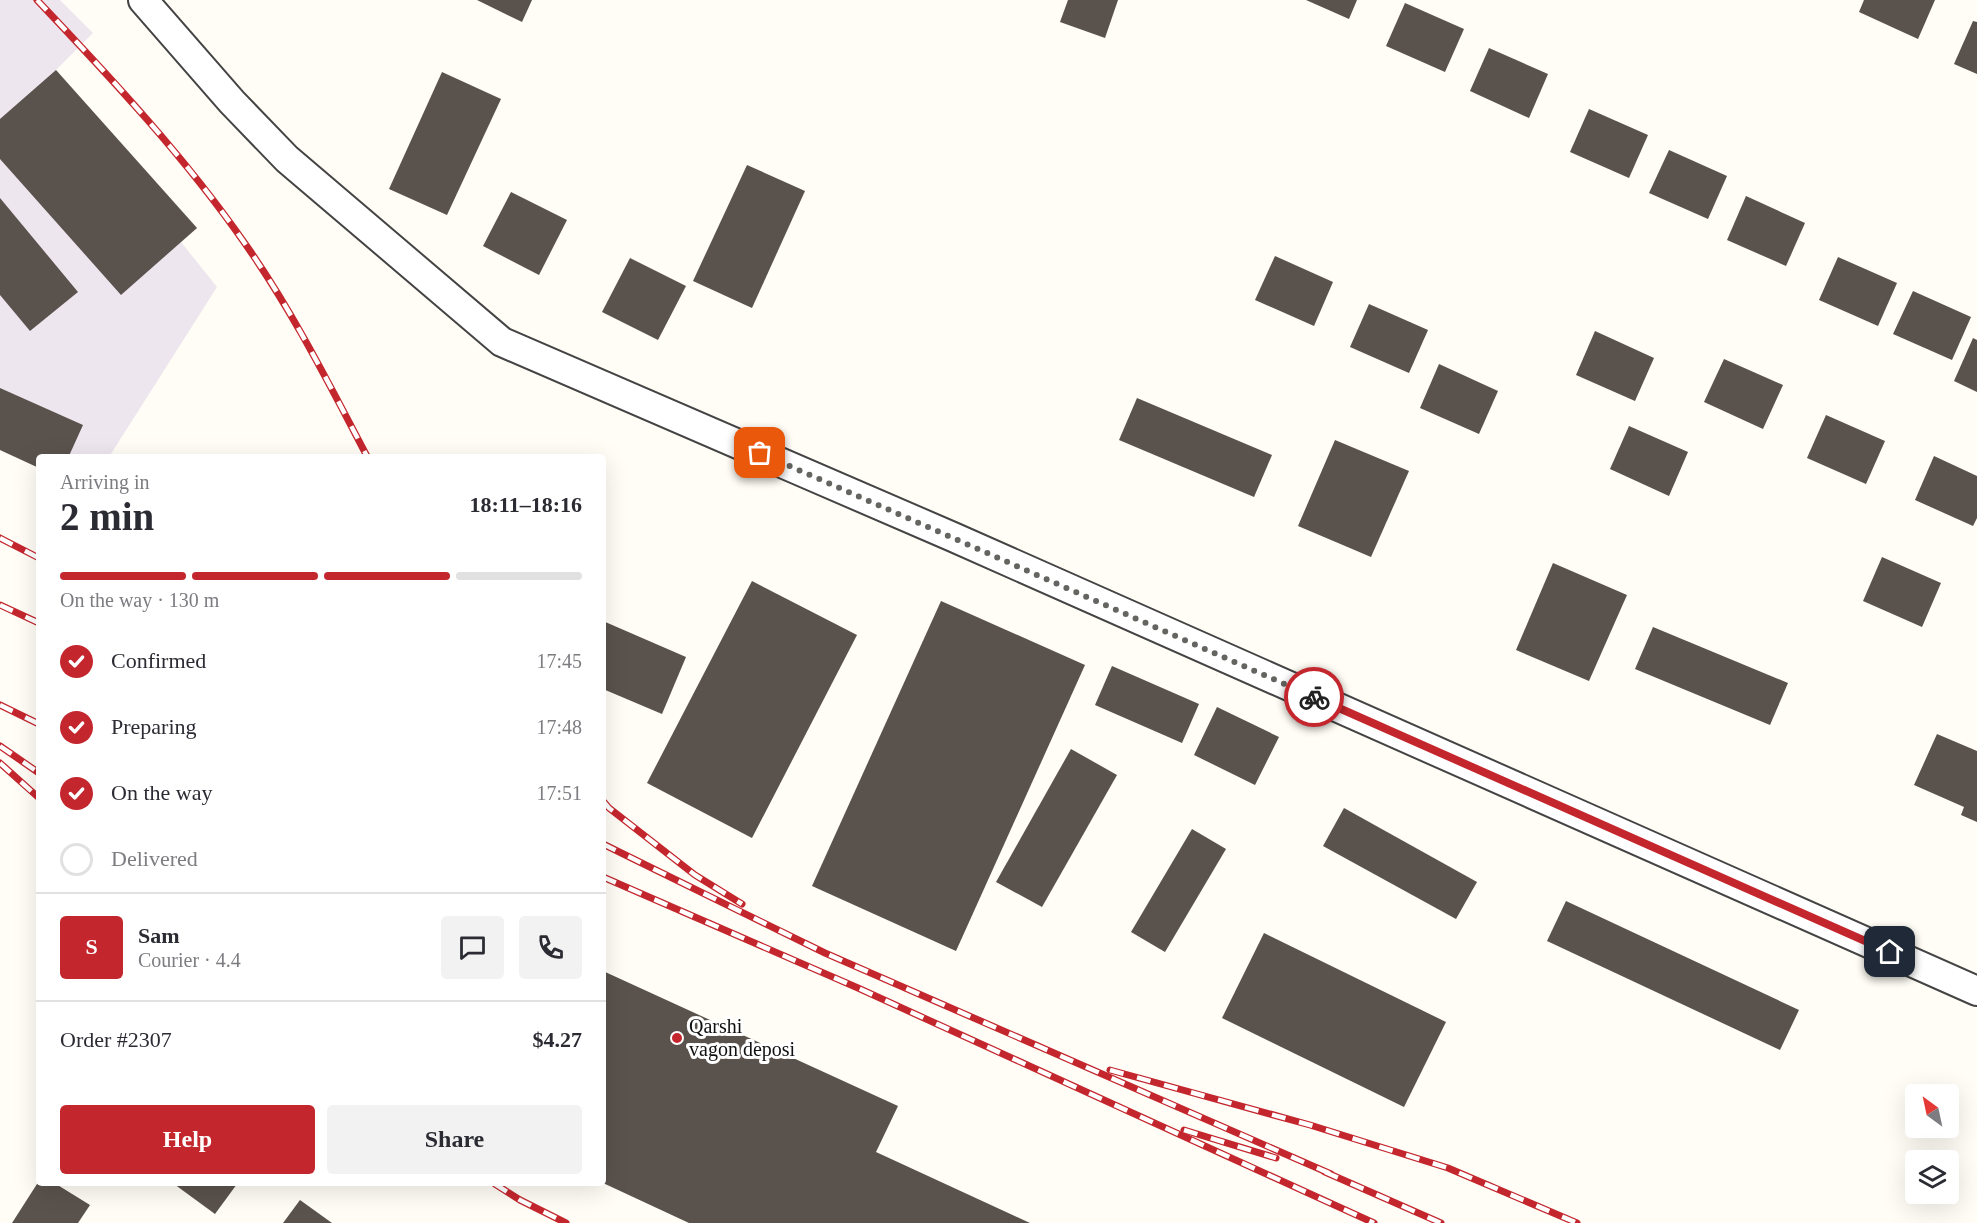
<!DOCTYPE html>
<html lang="en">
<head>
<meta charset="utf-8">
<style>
	:root { --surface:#fff; --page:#f2f2f3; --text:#2b2b33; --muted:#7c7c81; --line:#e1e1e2; --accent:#c4262e }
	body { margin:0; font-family:Georgia,serif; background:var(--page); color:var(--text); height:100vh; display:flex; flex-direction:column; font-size:22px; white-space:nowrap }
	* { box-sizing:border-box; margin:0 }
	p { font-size:20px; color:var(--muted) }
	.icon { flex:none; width:33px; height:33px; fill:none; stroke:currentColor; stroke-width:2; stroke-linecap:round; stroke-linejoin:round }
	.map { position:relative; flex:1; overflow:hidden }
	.sheet { position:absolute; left:36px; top:454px; width:570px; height:732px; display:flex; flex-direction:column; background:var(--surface); border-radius:6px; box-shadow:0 6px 24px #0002 }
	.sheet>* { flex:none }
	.needle { width:39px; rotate:327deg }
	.controls { position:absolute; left:1905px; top:1084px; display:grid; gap:12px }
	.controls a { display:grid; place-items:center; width:54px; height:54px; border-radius:6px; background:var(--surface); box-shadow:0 6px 24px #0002; font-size:30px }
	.pin { position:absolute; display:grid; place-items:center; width:51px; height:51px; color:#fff; margin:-26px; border-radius:12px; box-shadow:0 3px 9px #0006 }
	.courier { position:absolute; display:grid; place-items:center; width:60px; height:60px; margin:-30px; border:4px solid #c4262e; border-radius:50%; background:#fff; color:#222; box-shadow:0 2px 8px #0007 }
	.overview em { font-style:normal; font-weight:700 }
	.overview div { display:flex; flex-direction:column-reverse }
	.overview { display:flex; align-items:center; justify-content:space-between; height:102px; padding:0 24px }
	h1 { font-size:39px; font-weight:700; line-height:45px }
	.bar { display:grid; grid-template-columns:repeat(4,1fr); gap:9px 6px; align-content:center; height:72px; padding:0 24px }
	.bar i { height:8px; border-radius:4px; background:var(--line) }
	.bar .active { background:var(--accent) }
	.bar p { grid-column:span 4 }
	.line { display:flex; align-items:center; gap:15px; padding:0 24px; border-top:2px solid var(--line) }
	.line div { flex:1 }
	.round { display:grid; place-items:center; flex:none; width:63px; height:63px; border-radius:6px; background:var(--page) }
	ol { padding:0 24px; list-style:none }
	li { display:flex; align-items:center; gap:18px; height:66px }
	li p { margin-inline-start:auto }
	li .icon { padding:6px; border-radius:50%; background:var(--accent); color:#fff; stroke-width:4 }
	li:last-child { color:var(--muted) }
	li i { width:33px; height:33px; border:3px solid var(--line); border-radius:50% }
	.button { display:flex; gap:12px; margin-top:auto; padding:12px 24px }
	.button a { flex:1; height:69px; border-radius:6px; background:var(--accent); color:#fff; font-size:24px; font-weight:700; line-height:69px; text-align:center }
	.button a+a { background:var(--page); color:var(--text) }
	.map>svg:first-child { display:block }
	.industrial { fill:#eee6ef }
	.building { fill:#5a524d }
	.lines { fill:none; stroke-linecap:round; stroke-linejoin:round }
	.minor-casing { stroke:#444; stroke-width:32 }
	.minor { stroke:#fff; stroke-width:28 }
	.rail-casing { stroke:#c4262e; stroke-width:7 }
	.rail { stroke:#fff; stroke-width:4.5; stroke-dasharray:14; stroke-linecap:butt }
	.done { stroke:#646461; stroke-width:6; stroke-dasharray:0 10.8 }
	.route { stroke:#c4262e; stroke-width:8 }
	.poi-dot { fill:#c4262e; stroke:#fff; stroke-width:2 }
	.labels { text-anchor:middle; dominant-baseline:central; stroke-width:6; stroke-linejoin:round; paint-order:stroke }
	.poi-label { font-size:20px; fill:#111; stroke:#fff; text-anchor:start }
</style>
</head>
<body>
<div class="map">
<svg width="1977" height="1223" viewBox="0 0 1977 1223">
	<rect width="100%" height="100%" fill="#fffdf5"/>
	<path class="industrial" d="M0 0H60L93 33 56 70 197 228 181 242 217 287 109 457 39 458V468L0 450Z"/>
	<g class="building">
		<path d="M477 0H532L522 22Z"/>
		<path d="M1068 0H1118L1105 38 1060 22Z"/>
		<path d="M1306 0H1357L1349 19Z"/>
		<path d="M1864 0H1935L1918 39 1859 12Z"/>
		<path d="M1405 3 1464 29 1445 72 1386 46Z"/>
		<path d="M1973 21 1977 22V74L1954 64Z"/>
		<path d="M1489 48 1548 74 1529 118 1470 91Z"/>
		<path d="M56 70 197 228 121 295 0 159V119Z"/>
		<path d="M442 72 501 99 447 215 389 189Z"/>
		<path d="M1589 109 1648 135 1629 178 1570 152Z"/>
		<path d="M1669 150 1727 176 1708 219 1649 193Z"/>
		<path d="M747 165 805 191 752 308 693 281Z"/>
		<path d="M511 192 567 220 539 275 483 246Z"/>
		<path d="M1746 196 1805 223 1786 266 1727 240Z"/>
		<path d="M0 198 78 292 30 331 0 295Z"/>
		<path d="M1275 256 1333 282 1314 326 1255 300Z"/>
		<path d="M1838 257 1897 283 1878 326 1819 300Z"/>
		<path d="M630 258 686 286 658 340 602 312Z"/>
		<path d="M1913 291 1971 317 1952 360 1893 334Z"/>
		<path d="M1369 304 1428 330 1409 373 1350 347Z"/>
		<path d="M1595 331 1654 358 1635 401 1576 375Z"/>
		<path d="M1973 338 1977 340V392L1954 381Z"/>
		<path d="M1724 359 1783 385 1763 429 1704 402Z"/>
		<path d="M1439 364 1498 391 1479 434 1420 408Z"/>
		<path d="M0 388 83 425 68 458H39V468L0 450Z"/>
		<path d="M1137 398 1272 455 1254 497 1119 440Z"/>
		<path d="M1826 415 1885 441 1866 484 1807 458Z"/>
		<path d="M1629 426 1688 452 1669 496 1610 469Z"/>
		<path d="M1335 440 1409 471 1371 557 1298 526Z"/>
		<path d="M1934 456 1977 476V518L1973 526 1915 500Z"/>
		<path d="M1882 557 1941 583 1922 627 1863 601Z"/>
		<path d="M1553 563 1627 595 1589 681 1516 650Z"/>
		<path d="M752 581 857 635 752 838 647 783Z"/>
		<path d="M941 601 1085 665 956 951 812 886Z"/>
		<path d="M603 621 686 657 662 714 603 689Z"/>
		<path d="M1653 627 1788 683 1770 725 1635 669Z"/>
		<path d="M1112 666 1199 704 1182 743 1095 705Z"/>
		<path d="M1217 707 1279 737 1255 785 1194 755Z"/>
		<path d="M1937 734 1977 751V822L1961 815 1964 807 1914 785Z"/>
		<path d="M1071 749 1117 775 1042 907 996 882Z"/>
		<path d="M1344 808 1477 882 1456 919 1323 846Z"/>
		<path d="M1192 829 1226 849 1165 952 1131 932Z"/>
		<path d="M1566 901 1799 1010 1780 1050 1547 941Z"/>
		<path d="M1264 933 1446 1022 1404 1107 1222 1018Z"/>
		<path d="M603 971 898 1106 876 1152 1030 1223H689L603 1183Z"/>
		<path d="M37 1184H56L90 1205 78 1223H12Z"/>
		<path d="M174 1184H237L215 1214Z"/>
		<path d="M300 1200 332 1223H283Z"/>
	</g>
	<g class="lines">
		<g class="minor-casing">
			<path id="minor" d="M143 0 232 102 287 159 502 342 953 537 1977 991"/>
		</g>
		<use href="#minor" class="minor"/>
		<g class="rail-casing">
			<g id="rail">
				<path d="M37 0C111 78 185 157 246 245 293 312 330 386 368 458"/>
				<path d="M0 538 39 558"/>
				<path d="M0 605 39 623"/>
				<path d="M0 705 39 724"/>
				<path d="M0 746 39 773"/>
				<path d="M0 763 39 798"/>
				<path d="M603 801 609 808 695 875 742 904"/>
				<path d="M603 844 825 953 1331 1174"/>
				<path d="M603 877 858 988 1374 1223"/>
				<path d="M1110 1070 1310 1125 1448 1168 1577 1223"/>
				<path d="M1184 1130 1276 1158"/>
				<path d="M1325 1172 1441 1223"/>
				<path d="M495 1184 520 1200 566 1223"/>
			</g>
		</g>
		<use href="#rail" class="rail"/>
	</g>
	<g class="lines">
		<path class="done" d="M760 453 1314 697"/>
		<path class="route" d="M1314 697 1890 952"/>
	</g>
	<circle class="poi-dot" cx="677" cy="1038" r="6"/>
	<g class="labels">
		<g class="poi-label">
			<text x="689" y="1026">Qarshi<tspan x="689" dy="23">vagon deposi</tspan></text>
		</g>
	</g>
</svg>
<div class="controls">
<a><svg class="needle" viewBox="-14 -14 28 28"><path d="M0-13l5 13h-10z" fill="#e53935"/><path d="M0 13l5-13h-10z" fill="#7c7c81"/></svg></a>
<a><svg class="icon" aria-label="layers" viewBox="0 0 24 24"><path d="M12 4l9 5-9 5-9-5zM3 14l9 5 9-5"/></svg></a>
</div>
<div class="pin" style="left:760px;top:453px;background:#ea580c"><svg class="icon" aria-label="bag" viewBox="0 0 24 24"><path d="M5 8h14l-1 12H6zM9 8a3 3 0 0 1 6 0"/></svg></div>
<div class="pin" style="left:1890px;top:952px;background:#1f2937"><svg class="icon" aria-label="home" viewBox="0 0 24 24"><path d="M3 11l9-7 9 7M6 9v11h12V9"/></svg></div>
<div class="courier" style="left:1314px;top:697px"><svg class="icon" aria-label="bike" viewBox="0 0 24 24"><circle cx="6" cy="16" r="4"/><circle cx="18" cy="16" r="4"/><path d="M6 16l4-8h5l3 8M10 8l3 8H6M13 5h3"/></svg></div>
<section class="sheet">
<div class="overview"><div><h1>2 min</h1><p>Arriving in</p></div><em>18:11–18:16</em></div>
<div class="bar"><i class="active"></i><i class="active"></i><i class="active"></i><i></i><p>On the way · 130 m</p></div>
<ol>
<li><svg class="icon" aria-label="check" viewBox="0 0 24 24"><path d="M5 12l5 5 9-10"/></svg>Confirmed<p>17:45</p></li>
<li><svg class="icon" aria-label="check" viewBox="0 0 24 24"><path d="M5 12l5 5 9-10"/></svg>Preparing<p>17:48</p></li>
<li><svg class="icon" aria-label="check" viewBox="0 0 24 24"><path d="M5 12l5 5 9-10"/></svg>On the way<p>17:51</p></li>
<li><i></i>Delivered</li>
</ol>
<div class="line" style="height:108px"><b class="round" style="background:var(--accent);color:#fff">S</b><div><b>Sam</b><p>Courier · 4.4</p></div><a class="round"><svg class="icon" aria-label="chat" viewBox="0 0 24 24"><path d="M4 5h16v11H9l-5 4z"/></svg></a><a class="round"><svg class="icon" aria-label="phone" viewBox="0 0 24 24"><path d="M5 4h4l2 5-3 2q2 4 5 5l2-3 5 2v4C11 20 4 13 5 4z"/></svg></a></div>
<div class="line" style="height:78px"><div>Order #2307</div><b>$4.27</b></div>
<div class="button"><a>Help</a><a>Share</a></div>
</section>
</div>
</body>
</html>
